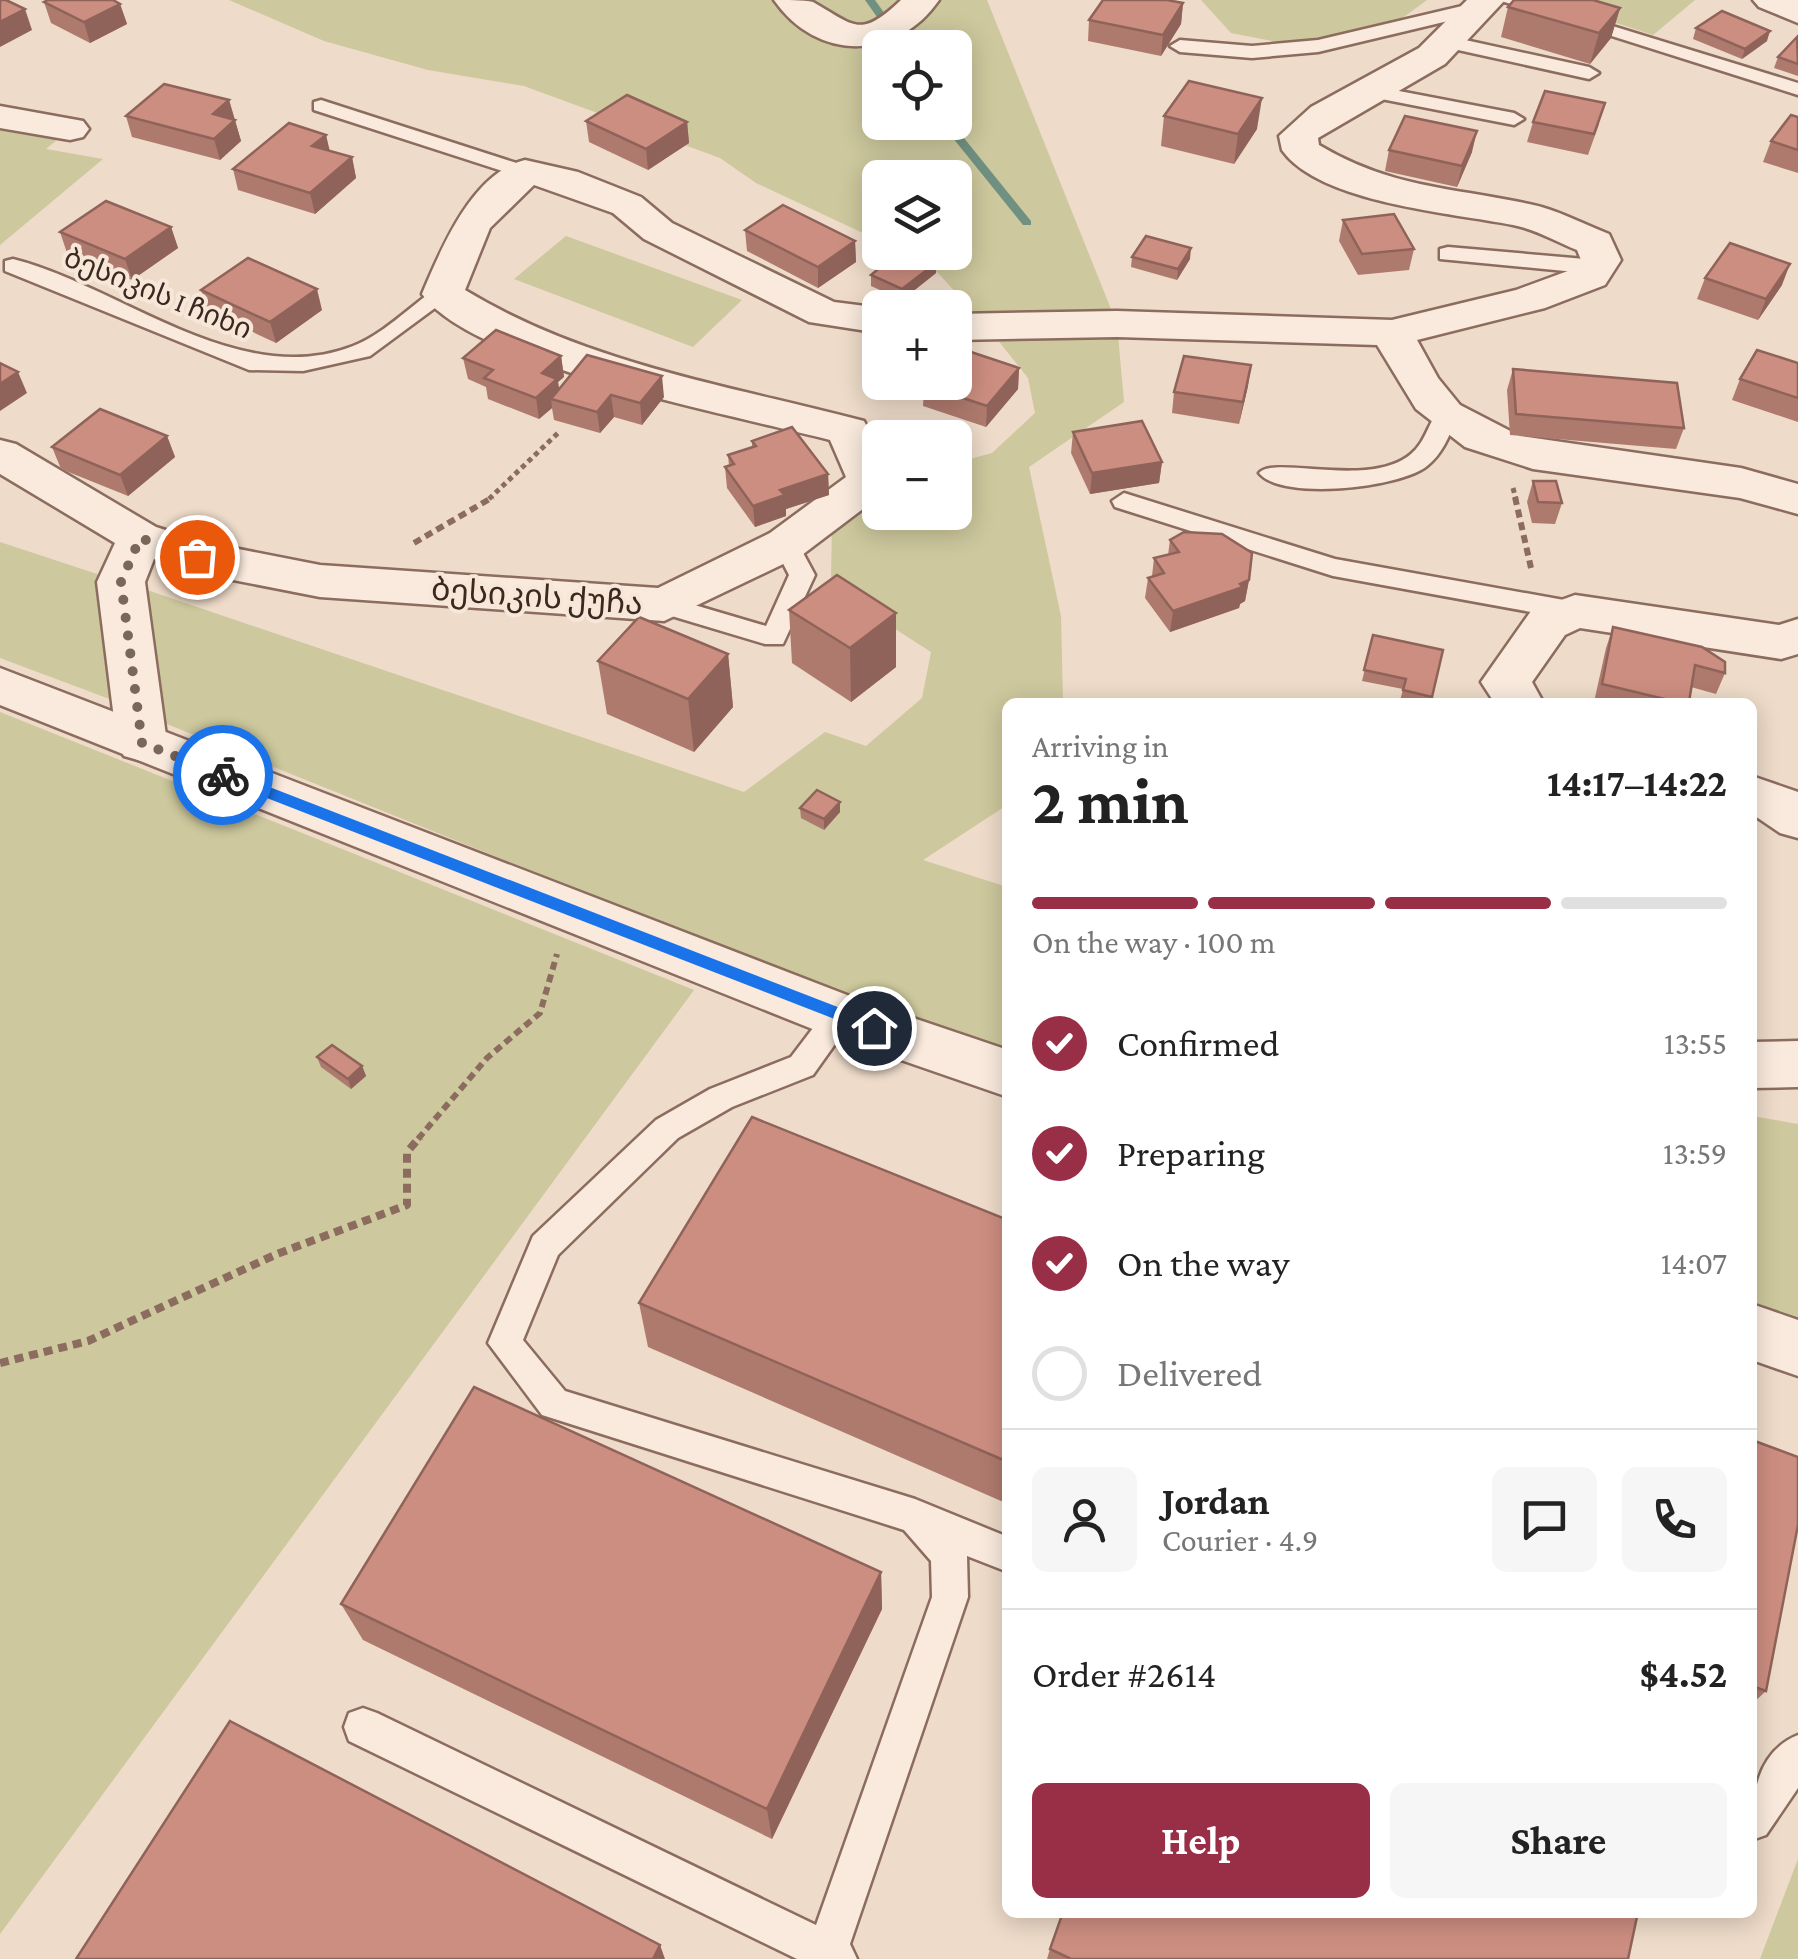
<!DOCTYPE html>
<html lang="en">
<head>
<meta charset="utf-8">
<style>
	:root { --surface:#fff; --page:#f6f6f6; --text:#222; --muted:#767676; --line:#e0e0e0; --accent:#992e47 }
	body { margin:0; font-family:"Crimson Pro","Noto Sans Georgian",serif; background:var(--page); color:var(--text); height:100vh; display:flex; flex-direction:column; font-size:38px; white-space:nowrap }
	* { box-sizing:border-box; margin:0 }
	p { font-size:32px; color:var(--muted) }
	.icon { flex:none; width:55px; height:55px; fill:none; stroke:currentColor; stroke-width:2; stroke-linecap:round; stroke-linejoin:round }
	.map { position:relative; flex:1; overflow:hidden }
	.drawer { position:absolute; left:1002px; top:698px; width:755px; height:1220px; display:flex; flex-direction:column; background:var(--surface); border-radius:15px; box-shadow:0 5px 25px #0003 }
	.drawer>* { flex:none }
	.controls { position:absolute; left:862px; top:30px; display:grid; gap:20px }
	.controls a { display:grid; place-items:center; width:110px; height:110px; border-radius:15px; background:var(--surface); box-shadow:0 5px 25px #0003; font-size:50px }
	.pin { position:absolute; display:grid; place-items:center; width:85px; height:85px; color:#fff; margin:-42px; border:5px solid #fff; border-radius:50%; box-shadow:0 2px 10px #0007 }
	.courier { position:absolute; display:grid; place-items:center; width:100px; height:100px; margin:-50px; border:8px solid #1a73e8; border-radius:50%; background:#fff; color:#222; box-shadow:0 2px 12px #0007 }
	.overview em { font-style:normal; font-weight:700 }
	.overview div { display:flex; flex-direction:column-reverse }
	.overview { display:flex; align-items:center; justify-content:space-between; height:170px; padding:0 30px }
	h1 { font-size:65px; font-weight:700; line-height:75px }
	.bar { display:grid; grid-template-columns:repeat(4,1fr); gap:15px 10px; align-content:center; height:120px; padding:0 30px }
	.bar i { height:12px; border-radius:8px; background:var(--line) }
	.bar .on { background:var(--accent) }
	.bar p { grid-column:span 4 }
	.line { display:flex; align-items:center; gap:25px; padding:0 30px; border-top:2px solid var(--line) }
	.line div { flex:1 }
	.round { display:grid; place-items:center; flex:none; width:105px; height:105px; border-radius:15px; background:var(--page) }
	ol { padding:0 30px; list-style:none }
	li { display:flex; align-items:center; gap:30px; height:110px }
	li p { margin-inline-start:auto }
	li .icon { padding:10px; border-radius:50%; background:var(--accent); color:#fff; stroke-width:4 }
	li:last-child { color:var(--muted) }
	li i { width:55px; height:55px; border:5px solid var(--line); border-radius:50% }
	.primary-button { display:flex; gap:20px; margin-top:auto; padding:20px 30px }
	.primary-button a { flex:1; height:115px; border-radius:15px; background:var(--accent); color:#fff; font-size:40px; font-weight:700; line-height:115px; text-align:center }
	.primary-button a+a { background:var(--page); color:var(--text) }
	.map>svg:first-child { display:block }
	.green { fill:#cdc89d; fill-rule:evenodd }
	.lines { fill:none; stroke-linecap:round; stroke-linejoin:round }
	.stream { fill:#709182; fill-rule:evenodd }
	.service-casing { stroke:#8b6c5e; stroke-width:5 }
	.minor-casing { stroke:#8b6c5e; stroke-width:5 }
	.tertiary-casing { stroke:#8b6c5e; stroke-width:5 }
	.path-far2 { stroke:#8b6c5e; stroke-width:5; stroke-dasharray:5 4; stroke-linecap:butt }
	.path-far1 { stroke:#8b6c5e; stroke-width:6; stroke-dasharray:8 5; stroke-linecap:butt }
	.path { stroke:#8b6c5e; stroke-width:8; stroke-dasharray:9 6; stroke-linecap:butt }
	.service { fill:#f9eadd; fill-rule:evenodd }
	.minor { fill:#f9eadd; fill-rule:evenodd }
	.tertiary { fill:#f9eadd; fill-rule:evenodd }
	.wall { fill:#af7a6e }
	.shaded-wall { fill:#8f635a }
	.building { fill:#cc8e80; stroke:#8f635a; stroke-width:2.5 }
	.route { fill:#1a73e8 }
	.done { stroke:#7a675c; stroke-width:10; stroke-dasharray:0 18 }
	.labels { text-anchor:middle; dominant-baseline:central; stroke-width:8; stroke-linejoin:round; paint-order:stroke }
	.far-street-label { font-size:28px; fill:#3c2821; stroke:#f6e7d9 }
	.street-label { font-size:32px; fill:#3c2821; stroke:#f6e7d9 }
</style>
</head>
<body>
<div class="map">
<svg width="1798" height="1959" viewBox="0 0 1798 1959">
	<rect width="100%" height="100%" fill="#eedbc9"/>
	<g class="green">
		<path d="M229 0H987L1117 324 1124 402 1029 467 1061 616 1063 702H1008L1007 805 923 860 1007 887V1053L867 1006 157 720 135 637 147 590 744 792 825 732 866 746 922 698 931 652 875 616 831 580 832 520 880 488V512H955V463L992 453 1035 413 1028 378 989 329 938 273 901 253 955 252V178H880V241L756 183 720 158 524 86 428 70 324 41ZM880 48H955V122H880Z"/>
		<path d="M1201 0H1427L1386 30 1318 50 1231 33Z"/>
		<path d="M1546 0H1695L1653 35Z"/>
		<path d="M0 117 70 129 46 149 103 159 0 245Z"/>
		<path d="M566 236 742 300 693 347 514 279Z"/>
		<path d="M0 542 100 575 115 701 0 658Z"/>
		<path d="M0 712 694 990 0 1934Z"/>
		<path d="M1752 1116 1798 1124V1317L1753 1302Z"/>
		<path d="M1798 1859V1959H1760Z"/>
	</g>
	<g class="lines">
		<g class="stream">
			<path d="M865 0H875L909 48H899Z"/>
			<path d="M940 122H951L1031 221V225H1023Z"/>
		</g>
		<g class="service-casing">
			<g id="service">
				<path d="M1498 0H1528L1798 83V95Z"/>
				<path d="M1479 2 1486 4V12L1318 52 1252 58 1180 52 1170 46 1180 40 1252 46 1318 40Z"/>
				<path d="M1447 36 1589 67 1599 73 1589 79 1440 46V38Z"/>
				<path d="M1373 86 1514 113 1524 119 1514 125 1366 96 1363 92Z"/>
				<path d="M321 100 532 168 536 172 532 176H518L314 110V102Z"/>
				<path d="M1448 247 1596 260 1607 267 1596 274 1440 259V249Z"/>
				<path d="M13 259C120 286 239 391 353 346 382 335 410 307 435 289H451L454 294 370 356 303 371 249 370 5 271V261Z"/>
				<path d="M1444 411 1456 419C1449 437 1442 454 1427 466 1400 488 1281 501 1259 473 1274 455 1370 489 1411 454 1424 443 1427 428 1436 414Z"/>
				<path d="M1124 493 1335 559 1575 602 1588 611 1575 620 1333 576 1115 507 1112 501Z"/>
				<path d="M786 536 795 538 815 575 783 644H765L655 611 651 605 664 596 766 626 789 575 773 544Z"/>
				<path d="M840 1004 851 1007 855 1016 813 1075 732 1107 678 1138 558 1255 523 1340 565 1391 915 1499 1008 1537V1572L967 1556 968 1597 850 1944 857 1959H797L349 1741 344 1727 349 1713 363 1708 377 1713 816 1925 932 1597 931 1561 904 1530 542 1415 488 1343 533 1236 656 1120 710 1089 791 1057 829 1007Z"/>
				<path d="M1798 1735V1788L1766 1835 1752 1840C1752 1800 1754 1753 1798 1735Z"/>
			</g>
		</g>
		<g class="minor-casing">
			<g id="minor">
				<path d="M774 0C786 0 804 0 813 2 855 26 860 39 901 0H939C897 61 817 62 774 0Z"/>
				<path d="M1467 0H1505L1445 64 1318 138 1319 145C1391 188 1450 187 1529 204 1556 209 1583 224 1609 234L1621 260 1605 285 1545 308 1417 340 1438 378 1460 405 1520 436 1741 468 1798 484V514L1740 498 1533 469 1465 447 1416 409 1377 345 1117 337 955 340V314L1117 311 1392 320 1516 290 1576 268 1581 260 1577 250C1557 242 1535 229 1513 225 1453 213 1319 203 1282 150L1279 136 1311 107 1419 48Z"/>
				<path d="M1753 0H1798V23L1759 7Z"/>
				<path d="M0 106 83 121 89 129 83 137 70 140 0 128Z"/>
				<path d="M525 160 578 172 641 197 672 223 834 302 881 308 880 333 809 322 644 239 613 213 534 185 490 228 465 290C587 364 727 385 864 421L880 453V496L802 555 664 621 320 597 197 573 154 559 145 582 167 743 160 756 142 761 124 756 117 743 97 582 115 543 0 474V440L16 444 156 527 203 542 320 565 658 588 770 533 846 477 830 440C742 417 472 366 422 294 441 249 472 173 525 160Z"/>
				<path d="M1575 595 1779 625 1798 619V654L1781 659 1580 628 1565 635 1532 682 1543 702H1494L1481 682 1531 611Z"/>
				<path d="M1752 776 1798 792V838L1780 833 1752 814Z"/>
				<path d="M1798 1041V1087L1752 1088V1042Z"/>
			</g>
		</g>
		<g class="tertiary-casing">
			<g id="tertiary">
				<path d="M0 668 860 1000 1008 1050V1097L820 1032 0 705Z"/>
				<path d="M1752 1304 1798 1320V1376L1752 1360Z"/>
			</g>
		</g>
		<g class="path-far2">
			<path d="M1513 488 1516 499"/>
			<path d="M489 499 558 433"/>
		</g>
		<g class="path-far1">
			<path d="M1515 497 1531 568"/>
			<path d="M414 543 493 497"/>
			<path d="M418 1139 487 1058 540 1013 557 954"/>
		</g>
		<path class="path" d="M0 1363 88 1341 277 1254 407 1205V1152L420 1137"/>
		<use href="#service" class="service"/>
		<use href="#minor" class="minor"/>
		<use href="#tertiary" class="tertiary"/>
	</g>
	<g class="wall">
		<path d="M44 2 120 4 127 24 90 43 51 23Z"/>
		<path d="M1183 3 1181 24 1161 56 1088 41 1089 20Z"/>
		<path d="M1508 7 1620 8 1611 38 1590 64 1501 37Z"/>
		<path d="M1696 28 1767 41 1742 59 1693 39Z"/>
		<path d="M1798 37V76L1774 68 1778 57Z"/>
		<path d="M229 100 241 141 220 160 132 137 126 116Z"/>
		<path d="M1164 116 1257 129 1234 164 1161 146Z"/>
		<path d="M1798 117V173L1763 162 1771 141Z"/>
		<path d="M586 121 687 122 689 143 648 170 589 142Z"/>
		<path d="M1533 122 1599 124 1588 155 1527 142Z"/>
		<path d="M326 135 329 151 352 157 356 178 315 214 238 190 233 169Z"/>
		<path d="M1389 150 1472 152 1457 187 1385 171Z"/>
		<path d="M1343 220 1414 249 1409 270 1358 275 1339 241Z"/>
		<path d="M171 227 178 248 132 280 67 253 60 232Z"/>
		<path d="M745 230 855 241 856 262 818 288 747 251Z"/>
		<path d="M1132 257 1190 259 1177 280 1131 267Z"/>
		<path d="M936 263V273L902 300 871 286V275Z"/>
		<path d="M1705 278 1782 285 1758 320 1697 299Z"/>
		<path d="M201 290 322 310 276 343 208 311Z"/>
		<path d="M561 356 564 377 558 382 559 389 664 397 642 425 614 417 600 433 554 420 552 408 539 419 488 399 486 387 468 379 463 358Z"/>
		<path d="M1798 363V422L1732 400 1740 379Z"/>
		<path d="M1019 368 1018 389 986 427 923 406 924 385Z"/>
		<path d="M1513 369 1684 428 1676 449 1510 435 1507 390Z"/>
		<path d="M1248 386 1239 424 1172 413 1174 392Z"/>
		<path d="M1073 432 1162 462 1159 483 1090 494 1071 453Z"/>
		<path d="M167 436 175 457 128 496 61 469 52 447Z"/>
		<path d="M752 441 828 474 829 495 786 509V516L755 527 727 488 725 467 729 466 728 455 752 448Z"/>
		<path d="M1533 481 1562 503 1555 524 1532 523 1527 502Z"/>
		<path d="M1170 540 1249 580 1245 601 1240 604 1239 608 1170 632 1145 598 1148 578 1152 576 1154 558 1168 555Z"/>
		<path d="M789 610 896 613V667L851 702 792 663Z"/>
		<path d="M1613 627 1725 673 1716 694 1691 687 1689 702H1594L1606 648Z"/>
		<path d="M1373 635 1443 650 1430 702 1400 701 1403 689 1362 681Z"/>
		<path d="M728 654 733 707 694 752 607 714 598 661Z"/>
		<path d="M800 808 840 812 824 830 801 818Z"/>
		<path d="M317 1057 362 1066 366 1076 351 1089 321 1067Z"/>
		<path d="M1008 1220V1504L648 1347 639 1303Z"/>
		<path d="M1752 1440 1766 1691 1752 1704Z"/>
		<path d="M881 1572 882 1609 772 1839 363 1640 341 1604Z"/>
		<path d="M1050 1949 1628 1959H1047Z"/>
	</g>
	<g class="shaded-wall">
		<path d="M1183 3 1181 24 1161 56 1163 35Z"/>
		<path d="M120 4 127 24 90 43 84 22Z"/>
		<path d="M1620 8 1611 38 1590 64 1599 33Z"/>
		<path d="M25 9 32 30 0 47V22Z"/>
		<path d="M1770 31 1767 41 1742 59 1745 49Z"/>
		<path d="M1262 98 1257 129 1234 164 1238 134Z"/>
		<path d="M229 100 241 141 220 160 214 139 213 114Z"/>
		<path d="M687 122 689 143 648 170 646 149Z"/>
		<path d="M1477 131 1472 152 1457 187 1462 166Z"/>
		<path d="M326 135 331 156 312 146Z"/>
		<path d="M352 157 356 178 315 214 310 193Z"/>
		<path d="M171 227 178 248 132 280 125 259Z"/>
		<path d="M855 241 856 262 818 288V267Z"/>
		<path d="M1191 248 1190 259 1177 280 1178 269Z"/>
		<path d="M936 263V273L902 300V289Z"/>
		<path d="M1790 264 1782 285 1758 320 1766 299Z"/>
		<path d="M317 289 322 310 276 343 270 322Z"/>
		<path d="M561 356 564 377 558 382 561 400 551 399 552 408 539 419 536 398 542 373Z"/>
		<path d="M1251 365 1248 386 1239 424 1243 402Z"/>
		<path d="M1019 368 1018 389 986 427 987 406Z"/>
		<path d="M18 372 27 393 0 411V384Z"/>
		<path d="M662 376 664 397 642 425 640 403Z"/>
		<path d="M611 395 614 417 600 433 597 412Z"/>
		<path d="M167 436 175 457 128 496 120 475Z"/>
		<path d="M1162 462 1159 483 1090 494 1092 473Z"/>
		<path d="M828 474 829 495 786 509V516L755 527 753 506 780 490Z"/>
		<path d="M1249 580 1245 601 1240 604 1239 608 1170 632 1173 611Z"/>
		<path d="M896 613V667L851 702 850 648Z"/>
		<path d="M728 654 733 707 694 752 688 699Z"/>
		<path d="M840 802V812L824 830V819Z"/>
		<path d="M362 1066 366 1076 351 1089 348 1079Z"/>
		<path d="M881 1572 882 1609 772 1839 767 1809Z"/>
		<path d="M660 1945 665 1959H653Z"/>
	</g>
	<g class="building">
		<path d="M0 0H6L25 9 0 22Z"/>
		<path d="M48 0H113L120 4 84 22 44 2Z"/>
		<path d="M1103 0H1167L1183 3 1163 35 1089 20Z"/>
		<path d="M1514 0H1593L1620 8 1599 33 1508 7Z"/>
		<path d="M1722 11 1770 31 1745 49 1696 28Z"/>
		<path d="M1797 37 1798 64 1778 57Z"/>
		<path d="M1189 81 1262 98 1238 134 1164 116Z"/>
		<path d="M164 84 229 100 213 114 235 120 214 139 126 116Z"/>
		<path d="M1545 91 1605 103 1594 134 1533 122Z"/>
		<path d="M627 95 687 122 646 149 586 121Z"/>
		<path d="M1791 115 1798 117V150L1771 141Z"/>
		<path d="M1405 116 1477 131 1462 166 1389 150Z"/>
		<path d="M289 123 326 135 312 146 352 157 310 193 233 169Z"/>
		<path d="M106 201 171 227 125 259 60 232Z"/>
		<path d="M783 205 855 241 818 267 745 230Z"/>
		<path d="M1394 214 1414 249 1362 254 1343 220Z"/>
		<path d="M1146 236 1191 248 1178 269 1132 257Z"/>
		<path d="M1730 243 1790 264 1766 299 1705 278Z"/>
		<path d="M899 252H912L936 263 902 289 871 275Z"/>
		<path d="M248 258 317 289 270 322 201 290Z"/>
		<path d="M496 330 561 356 542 373 557 379 536 398 484 378 493 370 463 358Z"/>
		<path d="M956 347 1019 368 987 406 924 385 926 382H955Z"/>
		<path d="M1757 350 1798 363V398L1740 379Z"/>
		<path d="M587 355 662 376 640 403 611 395 597 412 551 399Z"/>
		<path d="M1184 356 1251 365 1243 402 1174 392Z"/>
		<path d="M0 363 18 372 0 384Z"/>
		<path d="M1513 369 1677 383 1684 428 1516 414Z"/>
		<path d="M100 409 167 436 120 475 52 447Z"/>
		<path d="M1142 421 1162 462 1092 473 1073 432Z"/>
		<path d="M792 427 828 474 780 490 785 495 753 506 725 467 734 464 728 455 756 446 752 441Z"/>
		<path d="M1533 481H1556L1562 503 1538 502Z"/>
		<path d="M1184 532 1222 534 1252 553 1249 580 1240 584 1243 587 1173 611 1148 578 1164 573 1154 558 1179 552 1170 540Z"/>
		<path d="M837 575 896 613 850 648 789 610Z"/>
		<path d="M639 617 728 654 688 699 598 661Z"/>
		<path d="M1613 627 1702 647 1725 662V673L1695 665 1689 702H1677L1602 684Z"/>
		<path d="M1373 635 1443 650 1432 697 1403 690 1406 679 1364 670Z"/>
		<path d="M817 790 840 802 824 819 800 808Z"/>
		<path d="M332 1045 362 1066 348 1079 317 1057Z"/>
		<path d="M752 1117 1008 1220V1462L639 1303Z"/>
		<path d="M474 1387 881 1572 767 1809 341 1604Z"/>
		<path d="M1752 1440 1798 1457V1525L1766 1691 1752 1686Z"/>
		<path d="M230 1721 660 1945 653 1959H76Z"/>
		<path d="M1063 1912H1638L1628 1959H1071L1050 1949Z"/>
	</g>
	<path class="route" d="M223 769 879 1023 882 1028 879 1032H868L218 779 216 775Z"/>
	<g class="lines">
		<path class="done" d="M197 557 140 538 121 582 142 743 223 775"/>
	</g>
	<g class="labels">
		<g class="far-street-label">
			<text transform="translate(158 293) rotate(22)">ბესიკის I ჩიხი</text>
		</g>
		<g class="street-label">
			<text transform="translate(537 596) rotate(4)">ბესიკის ქუჩა</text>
		</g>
	</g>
</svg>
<div class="controls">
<a><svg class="icon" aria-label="locate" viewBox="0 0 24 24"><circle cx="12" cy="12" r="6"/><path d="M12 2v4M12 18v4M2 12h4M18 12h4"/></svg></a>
<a><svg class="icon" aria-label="layers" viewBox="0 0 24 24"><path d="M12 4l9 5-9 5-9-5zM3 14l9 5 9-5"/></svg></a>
<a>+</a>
<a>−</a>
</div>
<div class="pin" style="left:197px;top:557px;background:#ea580c"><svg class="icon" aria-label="bag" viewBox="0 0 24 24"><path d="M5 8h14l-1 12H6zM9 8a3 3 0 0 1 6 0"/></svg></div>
<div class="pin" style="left:874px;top:1028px;background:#1f2937"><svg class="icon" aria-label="home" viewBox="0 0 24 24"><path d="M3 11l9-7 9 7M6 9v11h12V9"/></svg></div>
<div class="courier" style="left:223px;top:775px"><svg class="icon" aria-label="bike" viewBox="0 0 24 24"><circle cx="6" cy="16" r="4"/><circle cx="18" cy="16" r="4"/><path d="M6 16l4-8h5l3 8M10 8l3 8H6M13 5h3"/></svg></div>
<section class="drawer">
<div class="overview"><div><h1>2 min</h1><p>Arriving in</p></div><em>14:17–14:22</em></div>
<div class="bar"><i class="on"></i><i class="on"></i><i class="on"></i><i></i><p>On the way · 100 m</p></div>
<ol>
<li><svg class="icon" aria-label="check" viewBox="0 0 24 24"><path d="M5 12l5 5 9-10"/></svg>Confirmed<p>13:55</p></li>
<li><svg class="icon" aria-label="check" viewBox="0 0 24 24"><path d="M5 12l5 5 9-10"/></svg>Preparing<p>13:59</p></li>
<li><svg class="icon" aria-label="check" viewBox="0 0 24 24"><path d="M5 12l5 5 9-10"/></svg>On the way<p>14:07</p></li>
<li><i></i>Delivered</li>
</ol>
<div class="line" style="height:180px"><a class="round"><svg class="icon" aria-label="person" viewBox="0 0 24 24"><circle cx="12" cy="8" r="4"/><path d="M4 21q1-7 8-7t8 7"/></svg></a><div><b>Jordan</b><p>Courier · 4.9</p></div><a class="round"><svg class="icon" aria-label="chat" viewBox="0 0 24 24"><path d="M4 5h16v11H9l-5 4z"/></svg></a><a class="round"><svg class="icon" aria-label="phone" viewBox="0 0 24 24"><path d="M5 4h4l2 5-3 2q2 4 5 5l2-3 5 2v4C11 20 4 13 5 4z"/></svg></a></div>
<div class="line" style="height:130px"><div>Order #2614</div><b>$4.52</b></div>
<div class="primary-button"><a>Help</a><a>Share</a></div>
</section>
</div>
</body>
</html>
